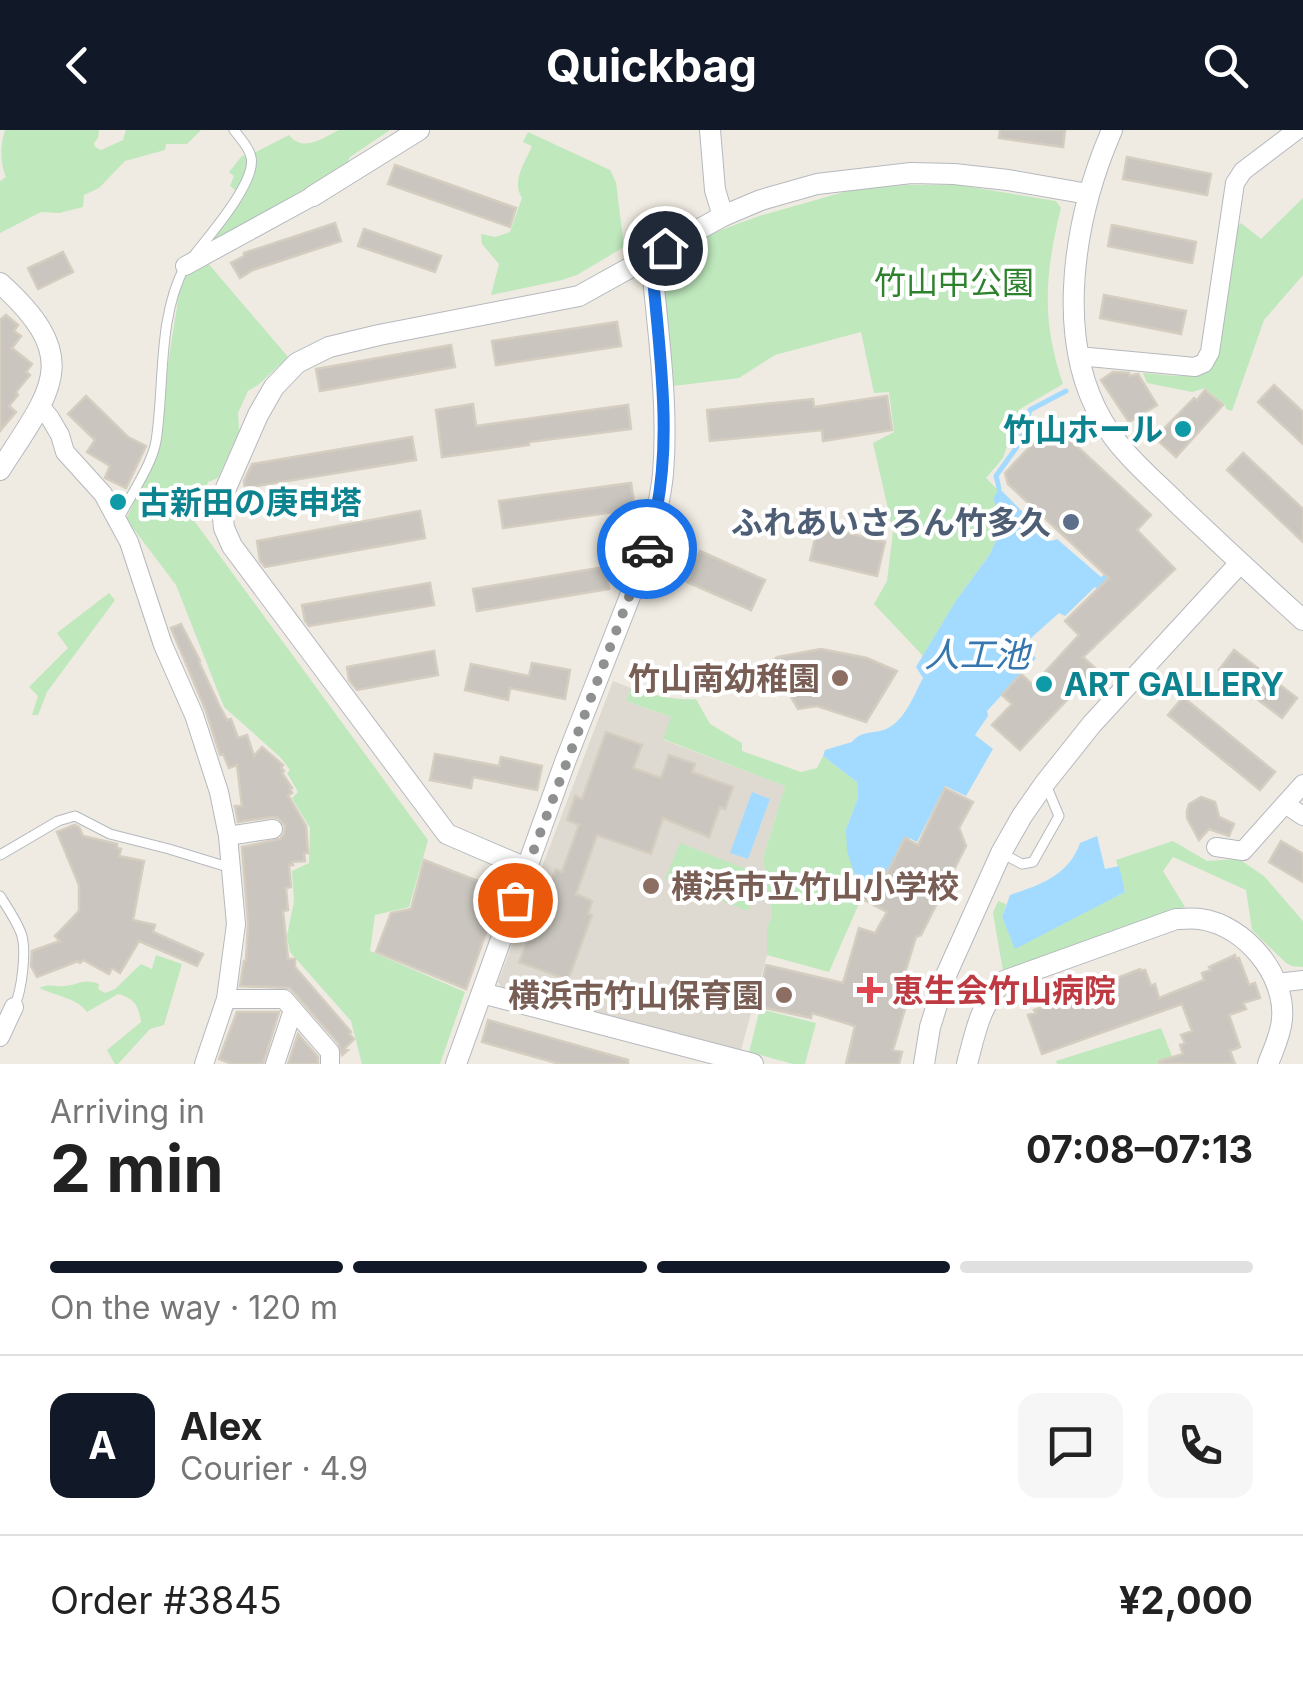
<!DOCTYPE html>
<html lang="en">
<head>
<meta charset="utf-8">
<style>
	:root { --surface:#fff; --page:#f6f6f6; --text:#222; --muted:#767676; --line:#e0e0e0; --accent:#111827 }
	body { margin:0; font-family:Inter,"Noto Sans JP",sans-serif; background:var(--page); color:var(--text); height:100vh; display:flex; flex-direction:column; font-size:38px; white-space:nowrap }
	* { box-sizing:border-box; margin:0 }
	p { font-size:32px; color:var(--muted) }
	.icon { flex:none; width:55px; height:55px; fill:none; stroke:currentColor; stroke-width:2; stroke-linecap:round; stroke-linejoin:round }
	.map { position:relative; height:934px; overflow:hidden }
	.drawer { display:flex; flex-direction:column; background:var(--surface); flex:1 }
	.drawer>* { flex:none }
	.pin { position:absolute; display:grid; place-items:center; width:85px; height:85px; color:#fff; margin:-42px; border:5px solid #fff; border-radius:50%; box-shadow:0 2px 10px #0007 }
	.courier { position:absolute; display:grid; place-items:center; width:100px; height:100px; margin:-50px; border:8px solid #1a73e8; border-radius:50%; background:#fff; color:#222; box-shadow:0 2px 12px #0007 }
	.headline em { font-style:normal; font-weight:700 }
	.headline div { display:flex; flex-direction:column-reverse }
	.headline { display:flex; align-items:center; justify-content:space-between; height:170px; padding:0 50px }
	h1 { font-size:65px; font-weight:700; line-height:75px }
	.bar { display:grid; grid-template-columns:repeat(4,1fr); gap:15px 10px; align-content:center; height:120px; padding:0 50px }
	.bar i { height:12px; border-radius:8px; background:var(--line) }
	.bar .selected { background:var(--accent) }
	.bar p { grid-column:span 4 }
	.line { display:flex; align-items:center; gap:25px; padding:0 50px; border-top:2px solid var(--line) }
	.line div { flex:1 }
	.round { display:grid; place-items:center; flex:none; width:105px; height:105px; border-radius:20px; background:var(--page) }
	header { display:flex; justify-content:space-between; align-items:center; height:130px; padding:0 50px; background:var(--accent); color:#fff; font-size:45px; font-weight:700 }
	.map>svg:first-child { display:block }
	.education { fill:#dfdad1 }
	.green { fill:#bfe8bd }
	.water { fill:#a2dbff }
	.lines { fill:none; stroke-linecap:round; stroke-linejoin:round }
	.stream { stroke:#a2dbff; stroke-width:5 }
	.building { fill:#cac6bf; stroke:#d4cdc0; stroke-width:2.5 }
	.service-casing { stroke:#b5b9be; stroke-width:11 }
	.minor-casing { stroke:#b5b9be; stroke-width:20 }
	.tertiary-casing { stroke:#b5b9be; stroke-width:22 }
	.service { stroke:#fff; stroke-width:9 }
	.minor { stroke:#fff; stroke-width:18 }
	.tertiary { stroke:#fff; stroke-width:20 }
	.done { stroke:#8f9190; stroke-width:10; stroke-dasharray:0 18 }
	.route { stroke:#1a73e8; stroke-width:12 }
	.culture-dot { fill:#0f9aa8; stroke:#fff; stroke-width:4 }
	.service-dot { fill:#5c6f8a; stroke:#fff; stroke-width:4 }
	.education-dot { fill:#8d6e63; stroke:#fff; stroke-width:4 }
	.health-dot { fill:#e0444e; stroke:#fff; stroke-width:4 }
	.labels { text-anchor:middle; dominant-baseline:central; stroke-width:8; stroke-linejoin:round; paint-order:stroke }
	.park-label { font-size:32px; fill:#2e822d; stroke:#fff }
	.culture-label { font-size:32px; font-weight:bold; fill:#0d838f; stroke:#fff; text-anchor:start }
	.service-label { font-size:32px; font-weight:bold; fill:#4e5e75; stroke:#fff; text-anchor:end }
	.education-label { font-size:32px; font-weight:bold; fill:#785e54; stroke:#fff; text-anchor:end }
	.health-label { font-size:32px; font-weight:bold; fill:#be3a42; stroke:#fff; text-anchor:start }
	.water-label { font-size:35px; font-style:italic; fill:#3677af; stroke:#fff }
</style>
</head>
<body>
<header><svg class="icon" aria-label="back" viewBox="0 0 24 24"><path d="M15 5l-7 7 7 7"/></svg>Quickbag<svg class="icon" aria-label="search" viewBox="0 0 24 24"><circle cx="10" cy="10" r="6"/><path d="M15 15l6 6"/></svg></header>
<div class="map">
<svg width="1303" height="934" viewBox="0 0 1303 934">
	<rect width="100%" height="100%" fill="#efebe2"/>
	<path class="education" d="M613 551 631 558 626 571 671 587 664 610 785 656 763 728 772 785 767 798V825L741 920 501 857 498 852Z"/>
	<g class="green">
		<path d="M5 0H99L98 8 94 13 95 17 101 20 123 10 126 0H201L187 14H166L165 20 125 31 99 58 84 65 83 77 59 83 41 82 0 103V51L6 47C0 33 0 15 5 0Z"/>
		<path d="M339 0H390L350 27 346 35 204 122 236 61 230 56 234 46 229 42 242 26 254 23 289 5C303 23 323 8 339 0Z"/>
		<path d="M528 2 610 40 616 52 624 117 577 145 562 150 491 165 499 134 482 114 481 104 495 107 510 102 522 68C511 51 525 33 532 16L523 12Z"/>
		<path d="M905 55H959L1056 71 1061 78C1045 143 1041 190 1063 254L1020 279 1003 328 986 348 998 360 993 369 998 379 1000 401 990 424 955 472 923 526 874 474 887 451 893 401 873 313 894 302 889 262 874 263 861 202 775 225 739 248 673 256 657 133 710 104 759 86 851 60Z"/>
		<path d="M1303 68V145L1264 190 1232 281 1226 279 1225 275 1205 258 1192 262 1147 253 1143 243C1164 244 1192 251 1210 239L1235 99 1241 93 1261 109Z"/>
		<path d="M207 132 288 227 258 255 248 261 238 283 239 301 218 348 208 352 195 392 428 710 409 777 375 785 370 821 465 862 440 934H362L351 891 290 822 287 806 294 771 292 741 309 733 310 698 292 668 298 662 287 643 290 640 280 627 224 577 176 455 126 389 160 318 167 240 181 151 190 139Z"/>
		<path d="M109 463 115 470 47 562 38 585H32L38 566 29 557 68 518 57 503Z"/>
		<path d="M631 558C652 564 673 571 696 569L710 594 742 613V621L801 642 817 638 823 626 857 652 858 668 846 699 854 743 868 753 829 842 767 825V798L772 785 763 728 785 656 663 609 671 587 626 571Z"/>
		<path d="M1173 711 1207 731 1239 729 1264 746 1303 791V837L1292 836 1286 833 1252 800 1246 760 1173 727 1163 741 1185 777 1003 841 993 783 998 771 1006 774 1002 787 1015 818 1125 762 1116 730Z"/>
		<path d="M680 713 762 745 748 781 665 749Z"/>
		<path d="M156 825 182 834 164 895 150 899 118 934H115L107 920 141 892C139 876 134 868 118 864L87 882C79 869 54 865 39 858 50 853 54 857 64 856 80 855 81 848 99 854L98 859 105 863 115 859 141 834 152 839Z"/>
		<path d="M760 879 816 893 805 934H793L749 922Z"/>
		<path d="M1161 898 1175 934H1057L1056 931Z"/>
	</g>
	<g class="water">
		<path d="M999 358 1051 411 1057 409 1101 447 1106 443 1118 453 1105 466 1095 457 1065 486 1059 483 1022 516 1036 528 987 581 988 586 975 605 993 619 966 666 945 656 917 712 909 708 890 743 876 737 868 753 854 743 847 721 846 699 858 668 857 652 823 626 825 620 852 612C862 599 877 605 890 597 906 587 914 565 923 548L916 537 955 472 990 424 1000 401 998 380 993 369Z"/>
		<path d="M752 662 770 669 748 729 730 723Z"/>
		<path d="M1097 706 1105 739 1119 736 1125 762 1015 819 1002 787 1010 765C1040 755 1069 745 1080 713Z"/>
	</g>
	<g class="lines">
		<path class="stream" d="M999 358 996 346 1019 314 1030 280 1066 261"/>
	</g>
	<g class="building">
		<path d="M1000 0H1065L1063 17 999 8Z"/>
		<path d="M1127 27 1211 44 1207 65 1123 49Z"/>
		<path d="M395 35 516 78 510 97 388 54Z"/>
		<path d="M335 93 341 111 253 140 240 148 231 133 244 126V123Z"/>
		<path d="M1112 95 1196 112 1192 133 1108 116Z"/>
		<path d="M364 99 441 126 435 142 358 116Z"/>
		<path d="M63 122 73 142 38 159 28 138Z"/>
		<path d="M1104 165 1186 181 1181 204 1100 188Z"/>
		<path d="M6 185 18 195 14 201 21 206 12 218 32 234 26 242 30 245 16 262 18 265 9 276 16 282 0 301V190Z"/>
		<path d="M617 192 621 216 496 235 492 211Z"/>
		<path d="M451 215 455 237 320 261 316 239Z"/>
		<path d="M1113 242 1129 243 1130 246 1138 244 1157 275 1129 292 1101 250Z"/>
		<path d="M1274 255 1303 282V314L1258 272Z"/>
		<path d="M1205 260 1223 275 1176 327 1155 308 1194 268 1197 270Z"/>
		<path d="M86 266 128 307 146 316 126 358 105 348 110 336 87 322 95 310 68 284Z"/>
		<path d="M887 266 892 300 823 311 822 300 710 311 707 280 813 269 814 277Z"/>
		<path d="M473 274 476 296 628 275 631 299 529 312V315L442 327 436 280Z"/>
		<path d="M1052 293 1151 385 1137 400 1175 439 1083 527 1096 539 1020 620 992 595 1012 574 1002 565 1021 544 1033 555 1079 505 1065 491 1109 448 1008 354 1005 343Z"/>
		<path d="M412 307 416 330 245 358 244 351 252 334Z"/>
		<path d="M1243 323 1303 379V412L1227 340Z"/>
		<path d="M631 353 635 379 503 398 499 371Z"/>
		<path d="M420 381 425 408 265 437 260 431 257 411Z"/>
		<path d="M818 396 885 412 877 446 810 430Z"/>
		<path d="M700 421 765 450 751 480 687 452Z"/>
		<path d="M605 437 609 459 477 481 473 459Z"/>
		<path d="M430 453 434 475 309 496 305 491 302 475Z"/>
		<path d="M181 494 200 531 199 532 219 575 227 590 231 589 238 608 247 605 254 626 262 617 283 635 281 638 284 641 282 643 292 658 290 659 292 663 288 665 306 696 308 723H304L305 731 292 732 293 735H289L291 757 286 758 288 780 283 781 288 829H295V837L351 902 349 904 354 909 344 919 348 920 342 925 339 914 290 858 240 856 244 831H246L248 793 242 717 280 709 284 704 285 696 278 688 272 687 238 692 235 676H242L237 635 229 638 223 624 220 625 206 581 171 498Z"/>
		<path d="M821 519 867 528 897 541 866 592 817 576 798 579 770 532 778 527Z"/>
		<path d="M1234 520 1297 568 1282 588 1219 540Z"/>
		<path d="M434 521 438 545 357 560 349 550 347 537Z"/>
		<path d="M532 533 570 540 565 569 510 558 508 570 465 560 471 534 529 546Z"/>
		<path d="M1183 567 1275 642 1260 660 1168 585Z"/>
		<path d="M606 602 642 615 633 638 661 648 669 625 695 634 692 642 733 657 725 679 720 677 709 707 663 688 651 724 597 705 576 764 592 771 588 784 592 785 568 850 519 832 556 739 562 742 579 695 567 690 575 666 582 669Z"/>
		<path d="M435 624 499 636 501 627 542 636 537 660 473 647 471 658 430 650Z"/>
		<path d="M945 658 973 672 959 698 966 716 921 805 916 807 897 869 907 872 893 920 902 922 899 934H846L855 896 812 883 811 888 757 876 766 835 843 853 859 798 875 803 887 782 862 769 877 738 887 743 905 708 918 715Z"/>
		<path d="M1201 667 1215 672 1219 687 1234 694 1229 706 1209 699 1199 710 1187 688V681L1189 674Z"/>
		<path d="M74 695 79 697 83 706 117 714V718L121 719 119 726 144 731 133 790 155 795 153 802 203 824 197 836 139 811 120 843 112 838 109 844 83 830 80 833 78 831 37 847 31 836 32 821 60 811 55 806 79 781V755L57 702Z"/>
		<path d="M1281 711 1303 724V752L1269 732Z"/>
		<path d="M424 730 501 760 466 859 376 822 391 783 411 779Z"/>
		<path d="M1235 825 1236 829 1239 828 1249 855 1255 853 1260 868 1243 873 1246 879 1229 885 1240 917 1230 921 1235 934H1160L1159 931 1183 924 1180 915 1185 913 1181 905 1192 901 1182 874 1042 924 1028 885 1036 883 1034 880 1050 874 1047 864 1091 849 1094 857 1140 839 1141 841 1145 840 1151 856 1155 854 1159 868 1204 850 1202 843 1211 840 1209 837Z"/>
		<path d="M237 882H279L263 934H232L219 929Z"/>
		<path d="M488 890 628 930V934H560L482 912Z"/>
		<path d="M298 904 318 927V934H288Z"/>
	</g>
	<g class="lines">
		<g class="service-casing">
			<g id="service">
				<path d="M195 124C210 105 257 51 251 27 249 17 240 8 234 0"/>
				<path d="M119 388C130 366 152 335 156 311 165 254 157 189 185 136"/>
				<path d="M1003 724 1022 734 1033 732 1059 686 1046 655"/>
				<path d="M0 725 58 691 75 686 110 704 169 719 231 738"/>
				<path d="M0 766C7 777 16 790 21 803 27 819 22 861 14 877"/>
			</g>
		</g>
		<g class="minor-casing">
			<g id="minor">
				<path d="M185 136 313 66"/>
				<path d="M1078 226 1195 237 1204 233 1210 222 1235 53 1243 41 1297 0"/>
				<path d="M41 277 50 288 60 305 65 322 103 364 129 412 163 515 194 585 219 662 228 706 236 794 226 869 204 934"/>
				<path d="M1303 654 1285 674 1303 686"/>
				<path d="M228 706 273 699"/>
				<path d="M1216 717 1243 721 1285 674"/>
				<path d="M1277 853 1303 850"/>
				<path d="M226 869H284L330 922V934"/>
				<path d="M0 907 14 877"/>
				<path d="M275 934 293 880"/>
			</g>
		</g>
		<g class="tertiary-casing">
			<g id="tertiary">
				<path d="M710 0 715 60 723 86"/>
				<path d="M1112 0C1075 85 1053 205 1102 290 1121 323 1152 348 1179 375 1220 414 1261 452 1303 490"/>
				<path d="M313 66 419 0"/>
				<path d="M0 153C84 229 52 259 0 340"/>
				<path d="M526 738 447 704 232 416 224 398 222 378 226 358 258 285 274 257 297 233 329 217 379 205 579 166 723 86 761 70 817 54 911 43 954 44 1008 50 1088 64"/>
				<path d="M482 863 753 934"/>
				<path d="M456 934 565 632 645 428C653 400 660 373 663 344 669 272 657 197 651 126"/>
				<path d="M924 934 930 897 947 843 1001 723 1022 686 1045 653 1092 594 1240 433"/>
				<path d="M967 934C975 904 980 873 1004 851L1176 789C1184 789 1193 788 1200 789 1245 795 1286 845 1282 889 1281 905 1273 920 1268 934"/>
			</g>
		</g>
		<use href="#service" class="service"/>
		<use href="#minor" class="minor"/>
		<use href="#tertiary" class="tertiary"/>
	</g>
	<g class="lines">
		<path class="done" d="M515 770 647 419"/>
		<path class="route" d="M647 419C677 324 659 223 651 126L665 118"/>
	</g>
	<g class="culture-dot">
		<circle cx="1183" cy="299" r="10"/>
		<circle cx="118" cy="372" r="10"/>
		<circle cx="1044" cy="554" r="10"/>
	</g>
	<circle class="service-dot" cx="1071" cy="392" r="10"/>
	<g class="education-dot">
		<circle cx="840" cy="548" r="10"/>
		<circle cx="651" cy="756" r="10"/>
		<circle cx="784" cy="865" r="10"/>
	</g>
	<path class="health-dot" d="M865 845h10v10h10v10h-10v10h-10v-10h-10v-10h10z"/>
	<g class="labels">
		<g class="park-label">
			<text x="954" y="152">竹山中公園</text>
		</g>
		<g class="culture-label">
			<text x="1163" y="299" text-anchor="end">竹山ホール</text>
			<text x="138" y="372">古新田の庚申塔</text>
			<text x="1064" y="554">ART GALLERY</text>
		</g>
		<g class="service-label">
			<text x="1051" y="392">ふれあいさろん竹多久</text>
		</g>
		<g class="education-label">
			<text x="820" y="548">竹山南幼稚園</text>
			<text x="671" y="756" text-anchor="start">横浜市立竹山小学校</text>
			<text x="764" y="865">横浜市竹山保育園</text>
		</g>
		<g class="health-label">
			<text x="892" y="860">恵生会竹山病院</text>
		</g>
		<g class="water-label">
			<text x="977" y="524">人工池</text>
		</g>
	</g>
</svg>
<div class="pin" style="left:515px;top:770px;background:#ea580c"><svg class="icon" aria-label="bag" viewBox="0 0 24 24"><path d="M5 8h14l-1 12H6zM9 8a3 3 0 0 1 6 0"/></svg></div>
<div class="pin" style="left:665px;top:118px;background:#1f2937"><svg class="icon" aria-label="home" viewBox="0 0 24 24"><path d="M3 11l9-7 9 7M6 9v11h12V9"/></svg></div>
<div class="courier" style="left:647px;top:419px"><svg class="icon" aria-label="car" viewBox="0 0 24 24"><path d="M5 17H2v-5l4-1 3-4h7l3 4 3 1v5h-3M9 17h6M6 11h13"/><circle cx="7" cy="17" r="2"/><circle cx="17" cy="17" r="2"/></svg></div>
</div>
<section class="drawer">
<div class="headline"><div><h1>2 min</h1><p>Arriving in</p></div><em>07:08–07:13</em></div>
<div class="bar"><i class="selected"></i><i class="selected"></i><i class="selected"></i><i></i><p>On the way · 120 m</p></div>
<div class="line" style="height:180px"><b class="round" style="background:var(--accent);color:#fff">A</b><div><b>Alex</b><p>Courier · 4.9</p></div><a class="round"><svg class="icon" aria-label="chat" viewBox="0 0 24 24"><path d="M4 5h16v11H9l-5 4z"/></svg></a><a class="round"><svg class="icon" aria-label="phone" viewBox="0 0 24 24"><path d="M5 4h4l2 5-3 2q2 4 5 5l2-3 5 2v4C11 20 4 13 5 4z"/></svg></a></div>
<div class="line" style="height:130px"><div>Order #3845</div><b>¥2,000</b></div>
</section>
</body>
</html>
